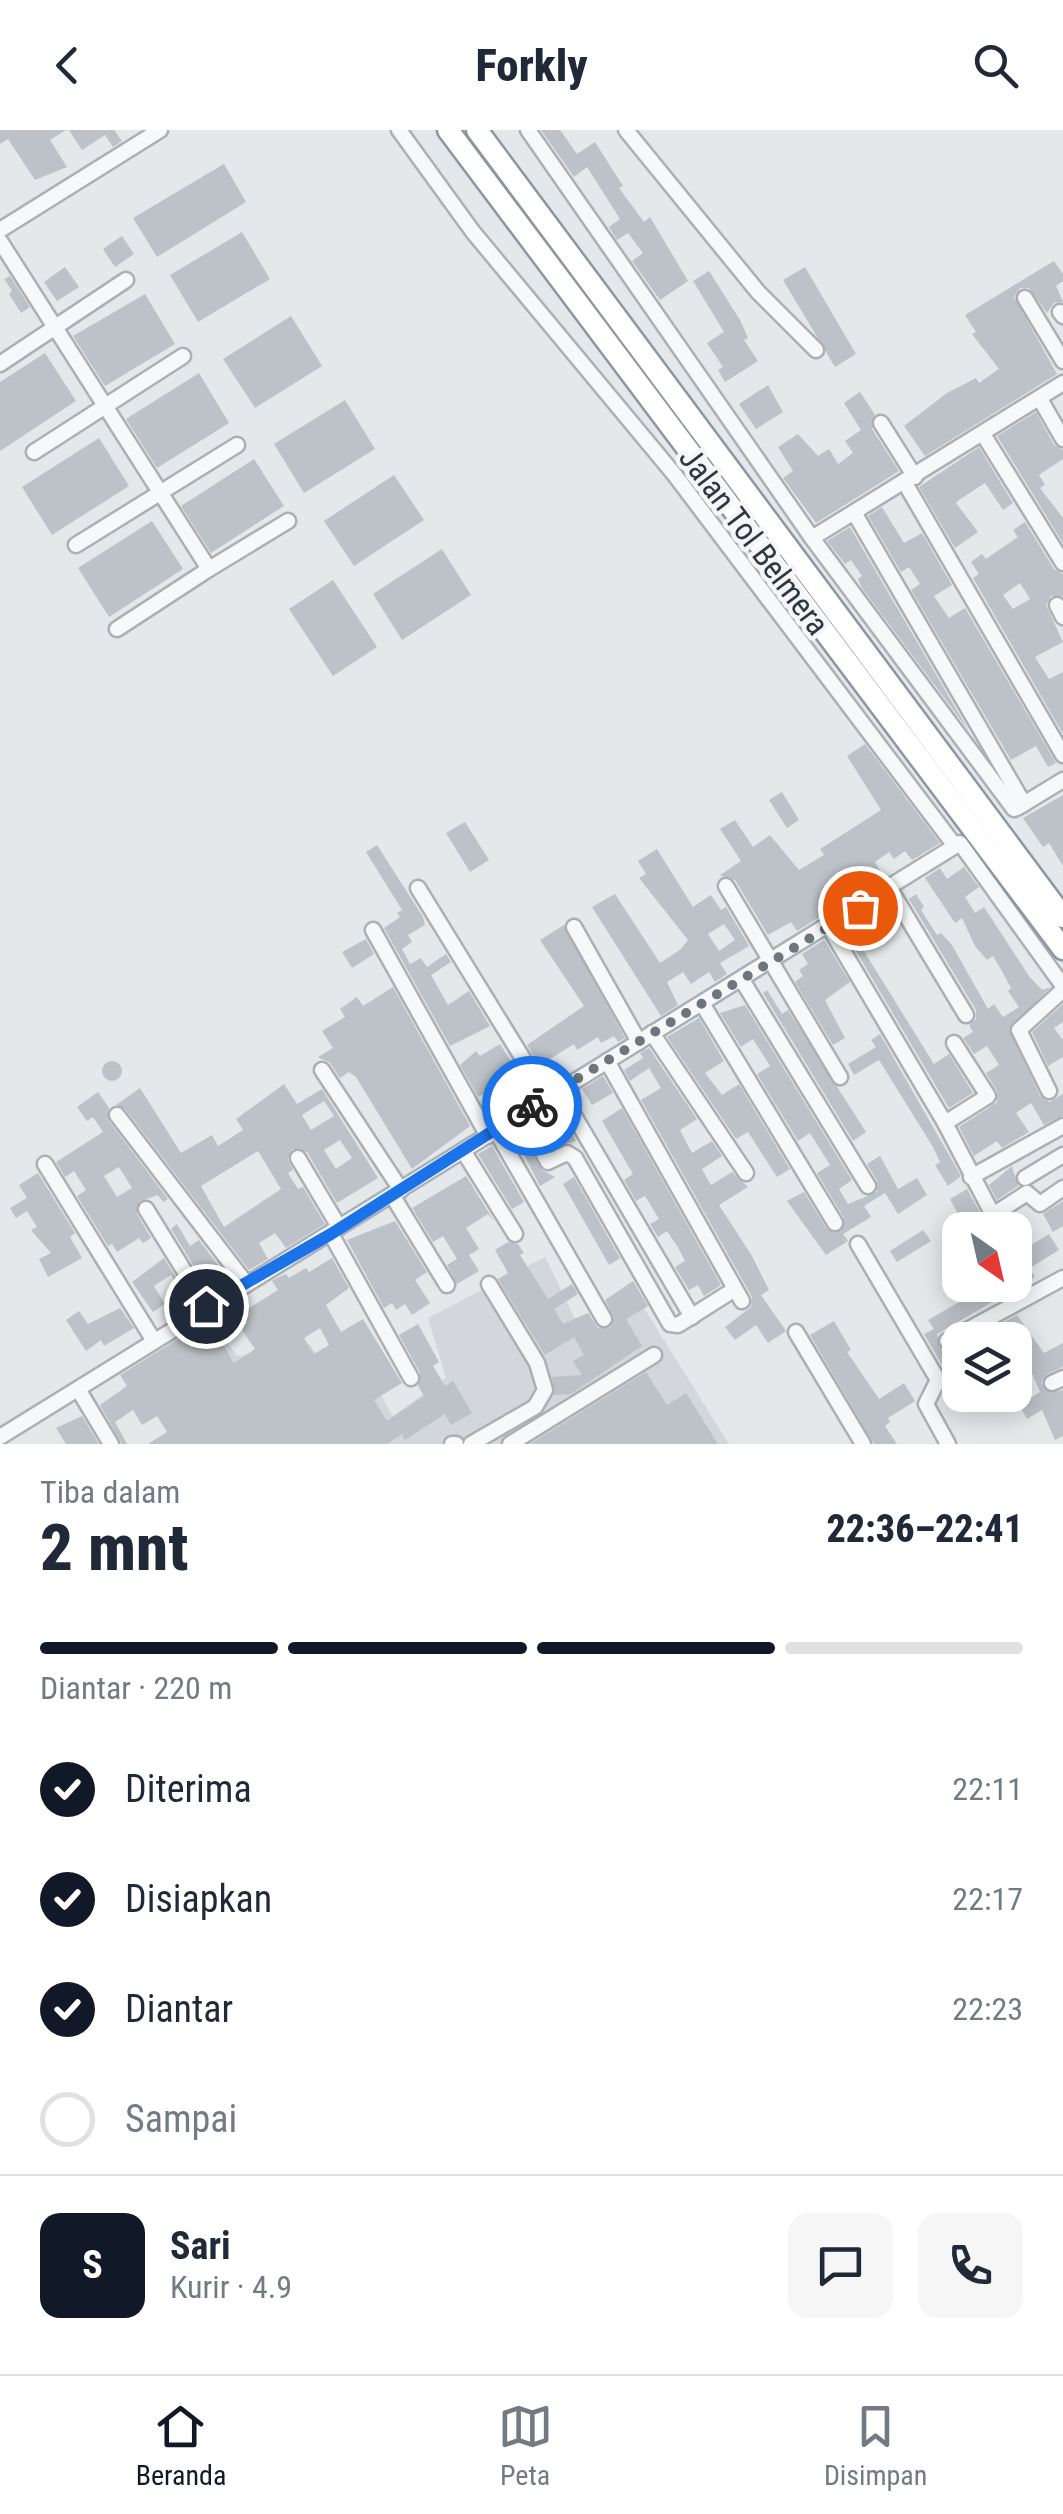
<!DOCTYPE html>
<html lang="id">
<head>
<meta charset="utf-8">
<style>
	:root { --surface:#fff; --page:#f6f6f7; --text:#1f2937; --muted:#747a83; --line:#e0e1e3; --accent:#111827 }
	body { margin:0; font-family:"Roboto Condensed",sans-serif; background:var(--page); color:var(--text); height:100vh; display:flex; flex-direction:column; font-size:38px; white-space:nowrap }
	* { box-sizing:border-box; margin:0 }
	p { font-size:32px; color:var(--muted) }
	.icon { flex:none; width:55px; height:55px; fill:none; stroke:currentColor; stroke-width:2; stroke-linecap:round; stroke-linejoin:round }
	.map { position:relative; height:1314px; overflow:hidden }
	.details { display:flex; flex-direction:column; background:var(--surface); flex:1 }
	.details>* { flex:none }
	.needle { width:65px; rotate:146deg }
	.fabs { position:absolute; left:942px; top:1082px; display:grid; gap:20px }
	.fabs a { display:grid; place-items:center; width:90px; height:90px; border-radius:20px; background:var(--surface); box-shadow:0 5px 25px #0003; font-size:50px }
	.pin { position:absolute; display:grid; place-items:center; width:85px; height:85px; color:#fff; margin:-42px; border:5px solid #fff; border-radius:50%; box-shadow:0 2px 10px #0007 }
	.courier { position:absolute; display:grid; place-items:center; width:100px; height:100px; margin:-50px; border:8px solid #1a73e8; border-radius:50%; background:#fff; color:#222; box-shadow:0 2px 12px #0007 }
	.overview em { font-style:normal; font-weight:800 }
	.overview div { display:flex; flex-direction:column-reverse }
	.overview { display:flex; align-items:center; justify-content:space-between; height:170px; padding:0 40px }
	h1 { font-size:65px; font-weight:800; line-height:75px }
	.bar { display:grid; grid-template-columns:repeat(4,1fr); gap:15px 10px; align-content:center; height:120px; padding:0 40px }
	.bar i { height:12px; border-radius:8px; background:var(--line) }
	.bar .active { background:var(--accent) }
	.bar p { grid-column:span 4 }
	.line { display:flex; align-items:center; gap:25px; padding:0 40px; border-top:2px solid var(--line) }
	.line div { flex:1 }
	.round { display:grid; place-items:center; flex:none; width:105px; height:105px; border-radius:20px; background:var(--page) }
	ol { padding:0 40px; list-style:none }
	li { display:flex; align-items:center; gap:30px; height:110px }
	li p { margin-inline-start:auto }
	li .icon { padding:10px; border-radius:50%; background:var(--accent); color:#fff; stroke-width:4 }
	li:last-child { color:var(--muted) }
	li i { width:55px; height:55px; border:5px solid var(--line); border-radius:50% }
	header { display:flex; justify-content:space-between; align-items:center; height:130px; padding:0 40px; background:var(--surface); font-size:45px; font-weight:800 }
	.dock { display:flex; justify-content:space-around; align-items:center; height:140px; border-top:2px solid var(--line); background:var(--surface); font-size:28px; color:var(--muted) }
	.dock a { display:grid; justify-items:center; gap:5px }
	.dock .active { color:var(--accent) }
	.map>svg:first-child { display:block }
	.built { fill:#d3d7dc }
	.building { fill:#bcc2c7; fill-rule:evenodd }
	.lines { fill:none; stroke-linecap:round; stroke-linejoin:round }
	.minor-casing { stroke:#aab0b5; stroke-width:19 }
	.highway-casing { stroke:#8d97a0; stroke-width:25 }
	.minor { stroke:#f7f8f9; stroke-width:14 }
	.highway { stroke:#fff; stroke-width:20 }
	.done { stroke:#6e767d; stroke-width:10; stroke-dasharray:0 18 }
	.route { stroke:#1a73e8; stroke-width:12 }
	.labels { text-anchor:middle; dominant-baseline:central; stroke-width:9; stroke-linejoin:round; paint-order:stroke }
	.street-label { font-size:32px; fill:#2e3842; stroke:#f4f6f8 }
</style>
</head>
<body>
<header><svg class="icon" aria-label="back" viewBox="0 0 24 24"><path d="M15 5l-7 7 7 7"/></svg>Forkly<svg class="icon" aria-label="search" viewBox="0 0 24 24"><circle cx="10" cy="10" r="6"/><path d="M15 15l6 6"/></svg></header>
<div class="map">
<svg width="1063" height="1314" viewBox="0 0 1063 1314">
	<rect width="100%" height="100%" fill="#e4e8eb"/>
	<path class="built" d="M545 1127 585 1209 642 1175 729 1314H191L179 1213 213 1192 237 1226 309 1214 358 1280 381 1265 393 1286 446 1248 428 1188Z"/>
	<g class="building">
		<path d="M0 0H66L50 10 67 37 35 50 8 9 0 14Z"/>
		<path d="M69 0H114L122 11 113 17 105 5 82 20Z"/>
		<path d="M541 0H560L577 24 595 12 623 56 619 58 644 92 650 87 688 151 660 170 632 131 643 123 628 103 617 110 609 97 620 89 587 37 574 47Z"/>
		<path d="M224 34 246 72 157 127 133 88Z"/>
		<path d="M242 102 270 149 198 192 170 145Z"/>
		<path d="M122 106 134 124 115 137 103 119Z"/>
		<path d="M1054 131 1063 144V151L1056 156 1063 172 1054 173 1047 183 1029 158H1020L1014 167 1057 244 925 326 904 296 947 263 976 248 979 253 999 239 972 204 976 202 965 185Z"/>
		<path d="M65 137 79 157 57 171 44 152Z"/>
		<path d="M805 137 856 224 835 237 783 150Z"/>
		<path d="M709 141 740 190 748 208 744 210 758 231 725 252 718 240 723 237 707 213 724 202 693 151Z"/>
		<path d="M10 146 30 177 21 183 9 164 12 161 4 149Z"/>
		<path d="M145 164 175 214 105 256 73 206Z"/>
		<path d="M291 186 322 236 255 278 223 229Z"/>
		<path d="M45 223 76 271 0 321V252Z"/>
		<path d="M199 243 229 293 157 338 126 289Z"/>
		<path d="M768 255 783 282 756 299 739 274Z"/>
		<path d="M860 262 875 285 872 299 899 341 816 393 783 348 793 341 778 317 798 304 818 326 829 319 838 334 853 323 845 311 861 300 844 273Z"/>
		<path d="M345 270 375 319 304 363 274 314Z"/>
		<path d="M1036 282 1054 315 1063 320V329L1039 345 1045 355 1040 358 1063 388V413L997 306Z"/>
		<path d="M99 308 129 356 52 405 22 357Z"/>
		<path d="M979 317 1013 373 1003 380 985 353 959 370 956 373 978 402 955 418 919 357Z"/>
		<path d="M254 329 284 376 211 423 181 376Z"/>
		<path d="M394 345 424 390 354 436 324 391Z"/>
		<path d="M882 377 904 413 922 403 952 455 934 466 949 488 965 478 1056 633 1048 637 1036 616 1011 630 911 460 920 454 909 437 901 442 868 386Z"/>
		<path d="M152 391 183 439 109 487 78 438Z"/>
		<path d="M1025 392 1054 439 1063 444V466H1051L1046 475 1063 512 1035 527 1049 549 1063 542V604L973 448 979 444 971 432 982 424 986 429 1018 407 1013 400ZM1020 453 1030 469 1013 479 1003 465Z"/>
		<path d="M850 397 969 601 862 458 858 449 862 446 851 430 845 434 827 411Z"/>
		<path d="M442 419 471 465 402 510 373 464Z"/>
		<path d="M333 450 377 517 333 546 289 479Z"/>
		<path d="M865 614 940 713 912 730 905 721 894 729 889 722 875 732 881 742 871 748 875 753 797 801 791 792 768 805 735 750 720 745 741 731 720 699 735 690 753 717 770 705 799 740 824 725 820 719 881 680 847 626Z"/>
		<path d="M782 662 799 690 787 698 769 670Z"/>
		<path d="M1063 665V736L1049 713 1043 717 1023 688Z"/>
		<path d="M465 692 489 730 470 742 446 703Z"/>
		<path d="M377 715 423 787 425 795 408 805 412 812 402 819 410 834 421 828 427 837 446 824 451 832 431 845 448 875 469 861 490 896 450 916 384 798 400 787 397 783 402 780 366 722Z"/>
		<path d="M657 719 693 777 711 765 721 780 726 777 749 816 720 833 727 844 715 852 709 842 691 854 683 842 667 852 678 875 661 886 592 777 615 764 660 833 681 819 688 810 639 748 646 744 638 731ZM724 794 735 810 719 821 708 804Z"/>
		<path d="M964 737 979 757 965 767 975 783 984 777 1029 846 1042 860 1051 857 1009 899 1040 966 1049 972 1063 964V986L1044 995 1031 973 1016 983 1029 1002 1002 1018 997 1011 974 1026 959 997 997 972V961L986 943 999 935 987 916 974 924 963 908 973 902 969 895 976 889V880L909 769 916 764 924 777 921 780 937 805 941 803 952 815 988 879 994 874 1003 887 1019 877 1008 861 1011 858 1003 843 993 826 987 830 975 816 962 788 955 793 925 748 940 738 947 749Z"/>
		<path d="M564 795 625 908 618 912 614 906 601 913 598 907 577 920 574 914 550 929 553 935 543 941 527 915 584 876 540 810Z"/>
		<path d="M852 802 934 934 949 924 973 963 949 978 847 806Z"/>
		<path d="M366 809 374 824 352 838 342 822Z"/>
		<path d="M824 810 850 852 825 870 845 908 833 915 795 852 803 846 799 840 808 834 802 824Z"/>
		<path d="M393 857 470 996 412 1039 356 947 349 942 340 948 330 933 318 927 333 918 322 901 345 887 340 879 357 867 363 876Z"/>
		<path d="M767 860 782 884 788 880 866 1002 853 1011 763 863Z"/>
		<path d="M1063 874V892L1054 898 1063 910V927L1048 936 1032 902Z"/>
		<path d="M745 875 852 1050 839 1059 848 1074 877 1062V1051L867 1034 880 1026 898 1059 917 1048 927 1065 898 1084 885 1063 864 1076 871 1087 843 1104 848 1111 826 1125 787 1071 804 1062 827 1099 841 1101 844 1088 817 1043 830 1035 810 1003 798 1011 757 944 770 936 753 909 741 917 720 883Z"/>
		<path d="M699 888 724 931 705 943 722 965 739 954 790 1039 777 1047 748 1002 736 1009 667 907Z"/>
		<path d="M880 904 961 1046 948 1056 935 1035 940 1032 933 1017 879 930 854 945 848 934 876 917 871 910Z"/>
		<path d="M500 914 527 956 516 963 522 972 496 986 483 964 478 967 460 935 476 921 480 926Z"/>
		<path d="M649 918 697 989 680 1000 692 1023 712 1011 722 1026 702 1039 711 1055 732 1042 748 1057 719 1075 752 1126 769 1160 761 1165 786 1201 768 1213 756 1195 735 1210 725 1197 751 1177 752 1167 641 970 661 958 649 938 630 951 624 940 643 928 640 923Z"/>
		<circle cx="112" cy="941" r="10"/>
		<path d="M603 946 613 963 592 975 582 959Z"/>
		<path d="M284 954 297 974 322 959 378 1048 337 1073 307 1022 292 1019 288 1029 293 1040 288 1043 298 1059 303 1057 325 1094 286 1118 275 1103 259 1113 268 1129 249 1140 125 979 116 975 140 958 181 1023 212 1005 218 1016 243 1000 236 989ZM324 971 334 986 311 1000 302 985ZM340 1010 352 1028 336 1039 324 1020ZM258 1021 281 1059 224 1097 201 1056Z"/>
		<path d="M98 962 109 978V991L168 1069 163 1072 158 1065 140 1071 137 1084 151 1108 143 1113 139 1108 117 1122 112 1114 108 1116 77 1066 86 1060 74 1041 65 1047 56 1032 103 1002 93 987 87 991 77 977ZM119 1037 132 1058 117 1067 104 1046Z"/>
		<path d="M622 978 721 1155 704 1166 698 1155 689 1160 675 1137 685 1131 679 1119 667 1101 658 1107 650 1094 659 1089 645 1066 636 1071 624 1050 633 1044 602 991Z"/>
		<path d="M559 981 576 1011 552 1018 538 993Z"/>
		<path d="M513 1003H519L542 1040 555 1047 540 1056Z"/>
		<path d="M492 1016 524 1072 512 1079 478 1024Z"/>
		<path d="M1012 1036 1018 1056 997 1070 989 1055Z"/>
		<path d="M38 1043 75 1103 70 1107 82 1128 48 1147 39 1129 51 1123 31 1100 37 1097 27 1081 16 1088 10 1078 27 1068 19 1055Z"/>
		<path d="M466 1046 494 1091 488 1084 466 1098 479 1119 469 1125 479 1141 457 1154 447 1135 457 1129 443 1106 433 1112 412 1078Z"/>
		<path d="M574 1047 620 1128 609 1135 563 1054Z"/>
		<path d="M967 1059 984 1090 990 1100H951L959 1094 955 1089 959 1086 950 1069Z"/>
		<path d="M1063 1071V1096L1053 1102 1043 1084Z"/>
		<path d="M395 1091 427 1142 415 1150 430 1173 412 1185 405 1174 396 1180 392 1173 384 1178 347 1110Z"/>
		<path d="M177 1094 190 1116 199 1110 218 1135 202 1149 171 1099Z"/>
		<path d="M923 1100 931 1111 897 1132 890 1121Z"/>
		<path d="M1049 1104 1059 1120 1030 1138 1035 1147 937 1204 942 1220 960 1216V1229L951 1233 960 1256 947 1262 948 1245 924 1204 934 1199 928 1190 989 1155H1015V1132L1026 1125 1023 1120Z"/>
		<path d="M508 1112 518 1114 524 1123 520 1125 548 1169 572 1154 578 1164 554 1179 563 1194 588 1183 598 1198H610L614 1188 605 1170 633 1151 648 1176 626 1189 642 1216 571 1264 554 1265 552 1247 582 1245 573 1231 584 1225 574 1207 545 1225 498 1149 508 1143 495 1120Z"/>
		<path d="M164 1128 193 1175 177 1185 167 1169 180 1160 171 1145 154 1156 165 1174 153 1182 132 1152Z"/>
		<path d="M332 1128 349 1158 326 1175 341 1202 363 1189 402 1253 374 1270 387 1291 424 1266 418 1256 420 1243 399 1205 418 1194 439 1232 433 1236 445 1256 453 1251 472 1283 451 1295 445 1284 405 1310 402 1304 387 1314H148L167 1302 157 1286 142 1295 133 1280 115 1292 127 1314H122L100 1275 127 1256 120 1245 210 1189 213 1194 246 1173 249 1178 278 1160 272 1151 277 1148 286 1144 289 1148 306 1138 309 1142ZM320 1198 329 1215 314 1224 304 1208ZM242 1200 255 1219 234 1233 222 1213Z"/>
		<path d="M120 1178 134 1198 104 1216 101 1210 86 1221 66 1190 79 1181 88 1194Z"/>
		<path d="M1017 1185 1044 1223 1063 1213V1237L1047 1244 1041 1253 1050 1263 1063 1260V1306L1055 1310 1042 1280 1027 1289 1019 1275 1040 1262 1013 1199 990 1210 975 1208Z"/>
		<path d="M834 1191 851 1220 847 1222 879 1269 904 1253 915 1271 888 1288 890 1292 885 1296 897 1314H874L810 1205Z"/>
		<path d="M646 1242 667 1275 686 1263 718 1314H530Z"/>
		<path d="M82 1286 99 1314H66L56 1298Z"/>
	</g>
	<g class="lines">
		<g class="minor-casing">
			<g id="minor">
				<path d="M399 0 473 102 674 344 955 716"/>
				<path d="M528 0 812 408 1063 253"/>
				<path d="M626 0 758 162 816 220"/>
				<path d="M0 100 160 0"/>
				<path d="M0 111 209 439 117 499"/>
				<path d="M1025 168 1063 231"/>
				<path d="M1060 182 1063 186"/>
				<path d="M0 234 126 150"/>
				<path d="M1040 269 1063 309"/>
				<path d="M881 293 915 347"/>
				<path d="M983 304 1063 433"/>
				<path d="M34 322 183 226"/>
				<path d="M905 353 1063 625"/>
				<path d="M855 384 1024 674"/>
				<path d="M812 408 1014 679"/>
				<path d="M76 415 237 315"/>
				<path d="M209 439 288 391"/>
				<path d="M1057 475 1063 487"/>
				<path d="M1017 678 1063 650"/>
				<path d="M726 756 840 947"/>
				<path d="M418 758 546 966"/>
				<path d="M890 759 966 885"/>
				<path d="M574 797 639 912"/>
				<path d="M829 797 945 993 993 1085 1027 1063 1040 1074 1063 1058"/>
				<path d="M373 800 488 1006"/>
				<path d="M742 850 868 1056"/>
				<path d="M703 875 835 1093"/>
				<path d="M652 903 746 1043"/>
				<path d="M607 931 742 1171"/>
				<path d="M322 940 401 1060"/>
				<path d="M559 960 692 1187"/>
				<path d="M1049 961 1019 900 1063 860"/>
				<path d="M521 984 548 1032 567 1023 575 1028 670 1194 678 1195 735 1159"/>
				<path d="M117 985 245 1152"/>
				<path d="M945 993 988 966 954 913"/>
				<path d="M496 1001 604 1189"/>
				<path d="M464 1022 515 1104"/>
				<path d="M298 1028 339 1097"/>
				<path d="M45 1034 154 1211"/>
				<path d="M971 1047 1063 996"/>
				<path d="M1025 1048 1063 1025"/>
				<path d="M392 1065 447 1155"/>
				<path d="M146 1079 206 1176"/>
				<path d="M993 1085 1003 1100"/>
				<path d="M331 1104 411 1248"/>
				<path d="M858 1114 938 1250 926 1274 948 1314"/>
				<path d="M796 1202 863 1314"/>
				<path d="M947 1211 1063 1148"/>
				<path d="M1052 1253 1063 1248"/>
				<path d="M78 1259 111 1314"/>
				<path d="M0 1307 960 713 1063 856"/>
				<path d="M452 1314H456"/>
				<path d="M471 1314 535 1277 545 1260 537 1233 489 1154"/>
				<path d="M510 1314 654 1225"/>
			</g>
		</g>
		<g class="highway-casing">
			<g id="highway">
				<path d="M448 0 1063 819"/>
				<path d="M477 0 1063 787"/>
			</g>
		</g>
		<use href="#minor" class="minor"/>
		<use href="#highway" class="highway"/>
	</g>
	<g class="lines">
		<path class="done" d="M532 976 860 778"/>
		<path class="route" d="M206 1176 331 1104 532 976"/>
	</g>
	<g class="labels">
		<g class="street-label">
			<text transform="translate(754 411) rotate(53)">Jalan Tol Belmera</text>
		</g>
	</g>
</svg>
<div class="fabs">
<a><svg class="needle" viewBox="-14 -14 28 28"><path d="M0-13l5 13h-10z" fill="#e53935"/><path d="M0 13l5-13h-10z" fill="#747a83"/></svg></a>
<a><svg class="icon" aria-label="layers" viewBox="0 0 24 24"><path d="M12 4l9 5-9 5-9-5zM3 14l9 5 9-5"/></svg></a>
</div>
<div class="pin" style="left:860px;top:778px;background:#ea580c"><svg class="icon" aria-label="bag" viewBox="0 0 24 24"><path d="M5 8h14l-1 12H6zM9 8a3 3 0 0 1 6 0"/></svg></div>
<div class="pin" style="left:206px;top:1176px;background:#1f2937"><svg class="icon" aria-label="home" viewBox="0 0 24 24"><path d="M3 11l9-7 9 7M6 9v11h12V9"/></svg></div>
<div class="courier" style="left:532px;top:976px"><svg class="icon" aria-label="bike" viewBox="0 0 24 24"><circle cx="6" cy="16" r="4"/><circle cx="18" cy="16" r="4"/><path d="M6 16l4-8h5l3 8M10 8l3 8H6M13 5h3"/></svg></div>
</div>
<section class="details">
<div class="overview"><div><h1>2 mnt</h1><p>Tiba dalam</p></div><em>22:36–22:41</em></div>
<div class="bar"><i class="active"></i><i class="active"></i><i class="active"></i><i></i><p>Diantar · 220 m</p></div>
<ol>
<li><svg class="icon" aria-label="check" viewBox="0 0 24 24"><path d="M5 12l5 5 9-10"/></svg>Diterima<p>22:11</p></li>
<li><svg class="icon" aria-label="check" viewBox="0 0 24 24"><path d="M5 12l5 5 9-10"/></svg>Disiapkan<p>22:17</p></li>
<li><svg class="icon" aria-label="check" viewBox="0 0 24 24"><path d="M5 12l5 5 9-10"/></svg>Diantar<p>22:23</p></li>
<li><i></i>Sampai</li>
</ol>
<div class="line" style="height:180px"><b class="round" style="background:var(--accent);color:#fff">S</b><div><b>Sari</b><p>Kurir · 4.9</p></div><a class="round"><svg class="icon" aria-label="chat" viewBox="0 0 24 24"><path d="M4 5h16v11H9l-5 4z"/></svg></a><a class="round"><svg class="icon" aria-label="phone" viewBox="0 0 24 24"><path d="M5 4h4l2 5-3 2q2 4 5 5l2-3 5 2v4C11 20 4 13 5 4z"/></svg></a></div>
</section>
<nav class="dock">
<a class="active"><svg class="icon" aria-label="home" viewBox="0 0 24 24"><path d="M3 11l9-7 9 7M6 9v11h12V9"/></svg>Beranda</a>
<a><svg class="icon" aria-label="map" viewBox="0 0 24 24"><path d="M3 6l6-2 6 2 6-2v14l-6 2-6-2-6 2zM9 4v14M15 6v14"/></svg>Peta</a>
<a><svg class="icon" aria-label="saved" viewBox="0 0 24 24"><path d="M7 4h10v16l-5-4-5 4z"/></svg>Disimpan</a>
</nav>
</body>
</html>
